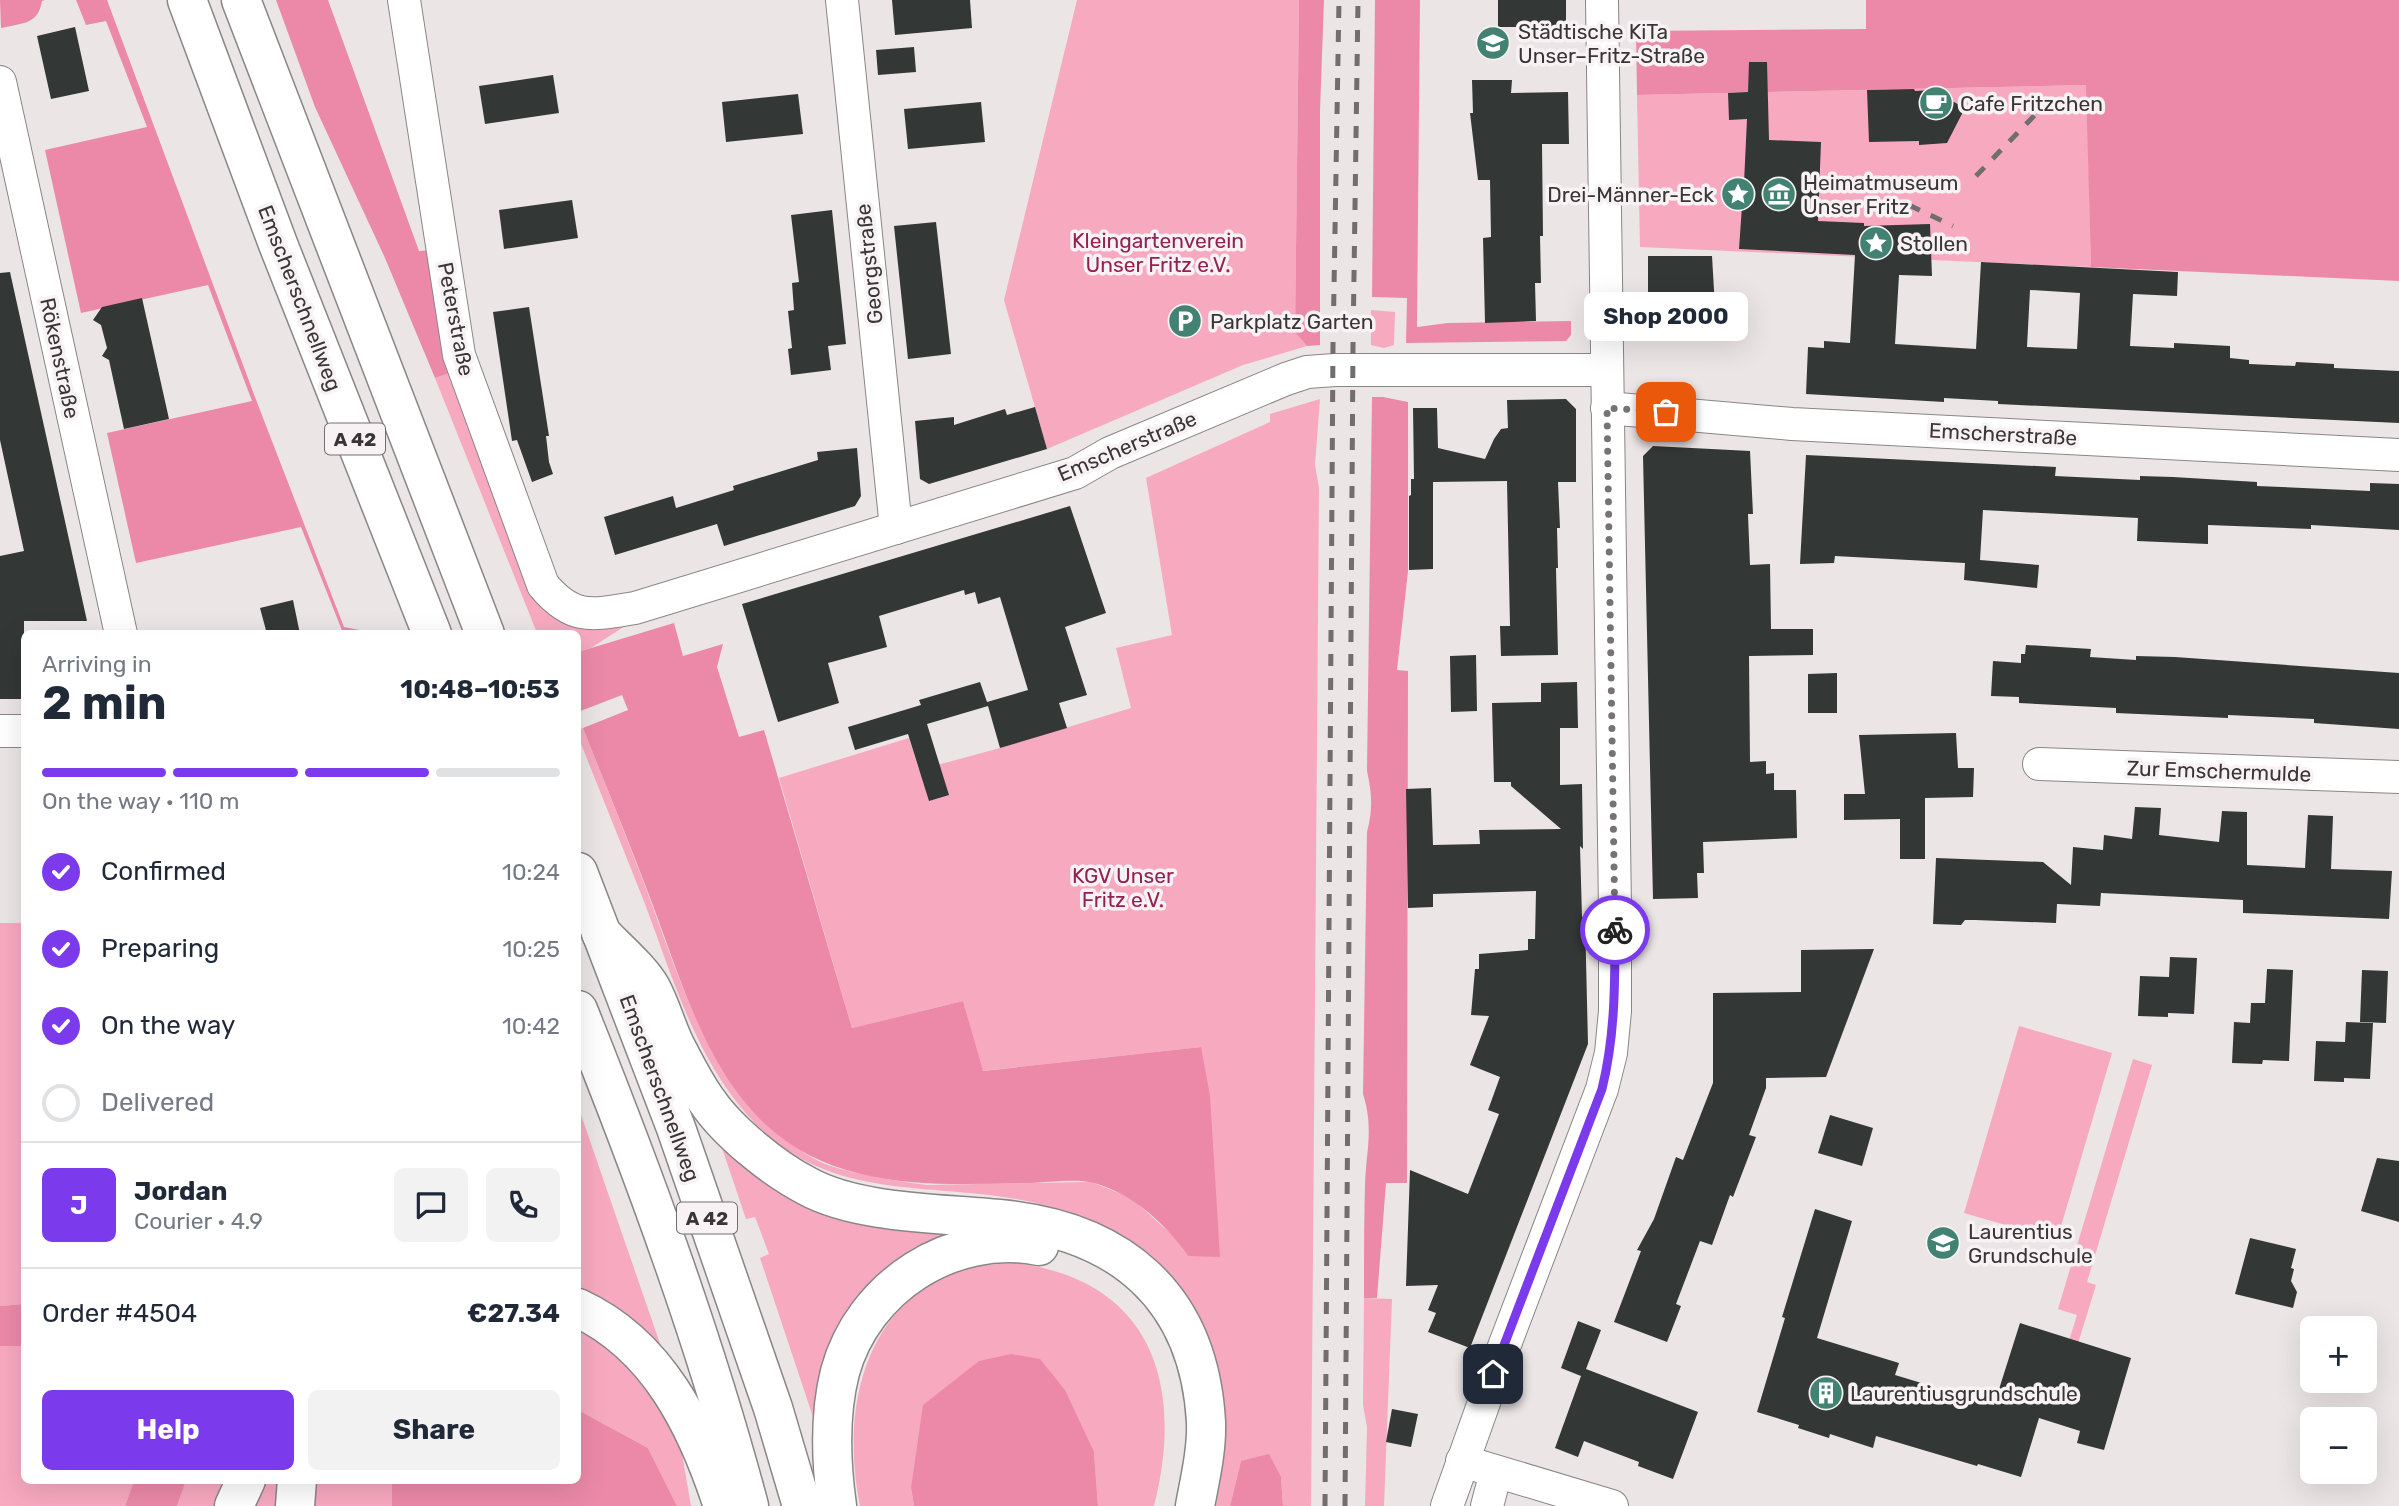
<!DOCTYPE html>
<html lang="en">
<head>
<meta charset="utf-8">
<style>
	:root { --surface:#fff; --page:#f2f2f3; --text:#1f2937; --muted:#747a83; --line:#e0e1e3; --accent:#7c3aed }
	body { margin:0; font-family:Rubik,sans-serif; background:var(--page); color:var(--text); height:100vh; display:flex; flex-direction:column; font-size:26px; white-space:nowrap }
	* { box-sizing:border-box; margin:0 }
	p { font-size:23px; color:var(--muted) }
	.icon { flex:none; width:38px; height:38px; fill:none; stroke:currentColor; stroke-width:2; stroke-linecap:round; stroke-linejoin:round }
	.map { position:relative; flex:1; overflow:hidden }
	.sheet { position:absolute; left:21px; top:630px; width:560px; height:854px; display:flex; flex-direction:column; background:var(--surface); border-radius:10px; box-shadow:0 7px 28px #0002 }
	.sheet>* { flex:none }
	.controls { position:absolute; left:2300px; top:1316px; display:grid; gap:14px }
	.controls a { display:grid; place-items:center; width:77px; height:77px; border-radius:10px; background:var(--surface); box-shadow:0 7px 28px #0002; font-size:35px }
	.pin { position:absolute; display:grid; place-items:center; width:60px; height:60px; color:#fff; margin:-30px; border-radius:14px; box-shadow:0 4px 10px #0006 }
	.courier { position:absolute; display:grid; place-items:center; width:70px; height:70px; margin:-35px; border:5px solid #7c3aed; border-radius:50%; background:#fff; color:#222; box-shadow:0 2px 9px #0007 }
	.bubble { position:absolute; height:49px; border-radius:10px; background:var(--surface); box-shadow:0 7px 28px #0002; font-size:23px; font-weight:700; line-height:49px; text-align:center }
	.head em { font-style:normal; font-weight:700 }
	.head div { display:flex; flex-direction:column-reverse }
	.head { display:flex; align-items:center; justify-content:space-between; height:119px; padding:0 21px }
	h1 { font-size:46px; font-weight:700; line-height:52px }
	.bar { display:grid; grid-template-columns:repeat(4,1fr); gap:10px 7px; align-content:center; height:84px; padding:0 21px }
	.bar i { height:9px; border-radius:5px; background:var(--line) }
	.bar .current { background:var(--accent) }
	.bar p { grid-column:span 4 }
	.line { display:flex; align-items:center; gap:18px; padding:0 21px; border-top:2px solid var(--line) }
	.line div { flex:1 }
	.round { display:grid; place-items:center; flex:none; width:74px; height:74px; border-radius:10px; background:var(--page) }
	ol { padding:0 21px; list-style:none }
	li { display:flex; align-items:center; gap:21px; height:77px }
	li p { margin-inline-start:auto }
	li .icon { padding:7px; border-radius:50%; background:var(--accent); color:#fff; stroke-width:4 }
	li:last-child { color:var(--muted) }
	li i { width:38px; height:38px; border:4px solid var(--line); border-radius:50% }
	.cta { display:flex; gap:14px; margin-top:auto; padding:14px 21px }
	.cta a { flex:1; height:80px; border-radius:10px; background:var(--accent); color:#fff; font-size:28px; font-weight:700; line-height:80px; text-align:center }
	.cta a+a { background:var(--page); color:var(--text) }
	.map>svg:first-child { display:block }
	.green { fill:#f7a9c0 }
	.forest { fill:#ec89a9 }
	.building { fill:#333836; fill-rule:evenodd }
	.lines { fill:none; stroke-linecap:round; stroke-linejoin:round }
	.minor-casing { stroke:#8a8586; stroke-width:34 }
	.highway-casing { stroke:#8a8586; stroke-width:41 }
	.minor { stroke:#fff; stroke-width:32 }
	.highway { stroke:#fff; stroke-width:38 }
	.rail { stroke:#726e6f; stroke-width:5; stroke-dasharray:12 12; stroke-linecap:butt }
	.done { stroke:#777374; stroke-width:7; stroke-dasharray:0 12.6 }
	.route { stroke:#7c3aed; stroke-width:9 }
	.labels { text-anchor:middle; dominant-baseline:central; stroke-width:7; stroke-linejoin:round; paint-order:stroke }
	.shield { fill:#f8f2f4; stroke:#726e70; stroke-width:2 }
	.shield-label { font-size:19px; font-weight:bold; fill:#393637 }
	.poi-label { font-size:21px; fill:#393637; stroke:#f8f2f4; text-anchor:start }
	.park-label { font-size:21px; fill:#942152; stroke:#f8f2f4 }
	.street-label { font-size:21px; fill:#393637; stroke:#f8f2f4 }
</style>
</head>
<body>
<div class="map">
<svg width="2399" height="1506" viewBox="0 0 2399 1506">
	<rect width="100%" height="100%" fill="#ebe5e6"/>
	<g class="green">
		<path d="M1077 0H1299L1295 331 1307 346 1243 365 1047 449 1004 300Z"/>
		<path d="M2087 85 2091 267 1640 247 1637 95Z"/>
		<path d="M1371 310 1395 312 1394 345 1384 348 1371 345Z"/>
		<path d="M450 373 578 626 604 629 628 624 591 648 578 652V634L537 633 435 378Z"/>
		<path d="M1320 399 1315 465 1319 488 1311 1506H1283L1281 1477 1241 1461 1230 1506H1216C1229 1432 1228 1358 1184 1294 1140 1229 1064 1204 989 1195 905 1185 828 1192 761 1129 699 1070 674 981 645 904 623 848 600 792 578 736V730L583 728C604 781 625 833 645 886 675 965 709 1083 779 1135 795 1147 814 1161 834 1167 863 1176 897 1181 927 1185L1091 1182 1119 1193 1136 1202 1174 1237 1188 1256 1201 1047 982 1071 963 1001 852 1028 779 778 909 738 919 770 1000 748 1131 708 1116 648 1172 635 1146 478 1270 422V414Z"/>
		<path d="M0 923H24V1304L0 1306Z"/>
		<path d="M2019 1026 2112 1053 2057 1240 1964 1213Z"/>
		<path d="M2133 1059 2152 1065 2087 1282 2096 1285 2076 1350 2067 1347 2077 1315 2058 1309Z"/>
		<path d="M578 1106 666 1361 691 1506H677L648 1448 578 1410Z"/>
		<path d="M720 1142 984 1230 929 1249 817 1429 760 1258 769 1254 755 1217 746 1219Z"/>
		<path d="M1014 1263C1152 1279 1185 1385 1154 1506H1098L1094 1452 911 1488 914 1506H860C841 1412 862 1301 966 1269 981 1265 998 1264 1014 1263Z"/>
		<path d="M1364 1298 1392 1299 1384 1506H1365L1367 1427 1363 1405Z"/>
		<path d="M0 1346H24V1480L134 1481 125 1506H0Z"/>
		<path d="M186 1481H392V1506H177Z"/>
	</g>
	<g class="forest">
		<path d="M0 0H45L42 1C38 25 22 23 1 28Z"/>
		<path d="M76 0H107L258 405 344 627 365 631 366 633H343L301 527 136 563 107 433 252 401 208 285 81 313 45 150 147 127 106 21 86 25Z"/>
		<path d="M276 0H328L419 251 431 250 450 373 435 378 385 258 315 107Z"/>
		<path d="M1299 0H1324L1320 111V345L1307 346 1295 332Z"/>
		<path d="M1375 0H1420L1417 327 1448 323 1571 321V335L1566 341 1406 343 1407 298 1372 297Z"/>
		<path d="M1866 0H2399V281L2091 267 2086 85 1637 95 1636 31 1866 29Z"/>
		<path d="M1372 397H1383L1408 402V571L1397 670 1408 671 1407 1183H1386L1377 1298H1364C1364 1260 1364 1222 1365 1185 1366 1151 1374 1129 1363 1094L1367 832C1373 810 1372 793 1367 771Z"/>
		<path d="M674 623 683 656 723 644 717 667 739 737 764 730 852 1028 963 1001 983 1071 1201 1047 1210 1096 1220 1257 1188 1256C1165 1223 1133 1194 1094 1183 1076 1178 1045 1183 1025 1183 935 1185 837 1191 765 1124 703 1065 679 973 649 895 628 839 605 784 583 728L628 710 622 695 578 712V652Z"/>
		<path d="M24 1304V1346H0V1306Z"/>
		<path d="M1011 1354 1040 1359 1065 1390 1094 1452 1098 1506H914L911 1488 923 1405 979 1361Z"/>
		<path d="M578 1410 648 1448 677 1506H392V1481L578 1480Z"/>
		<path d="M1269 1454 1281 1477 1283 1506H1230L1241 1461Z"/>
		<path d="M134 1481V1480L186 1481 177 1506H125Z"/>
	</g>
	<g class="building">
		<path d="M892 0H970L972 28 895 35Z"/>
		<rect x="1498" y="0" width="68" height="27"/>
		<path d="M75 27 89 91 51 99 37 36Z"/>
		<path d="M914 47 916 72 878 75 876 50Z"/>
		<path d="M1749 62H1767L1769 140 1821 142 1818 221 1864 223V226L1930 224 1932 276 1899 275 1895 344 1976 349 1981 262 2178 272 2177 296 2133 294 2130 346 2174 348V343L2230 346V358L2249 360V364L2295 366 2296 362 2334 364V368L2399 371V423L1998 404V401L1944 398V402L1806 394 1808 347 1824 348V341L1850 343 1855 255 1739 249 1742 206 1739 205 1740 183H1744L1747 119 1729 120 1728 93 1748 92ZM2030 290 2080 293 2077 349 2027 347Z"/>
		<path d="M553 75 559 113 485 124 479 86Z"/>
		<path d="M1472 80H1512L1511 93 1568 92 1569 144H1542L1543 236H1540L1541 283H1535L1536 321 1485 323 1483 238 1491 237 1490 180H1478L1470 113H1473Z"/>
		<path d="M1914 89 1915 91 1932 90 1965 108 1947 143 1919 145V141L1869 142 1867 90Z"/>
		<path d="M798 94 803 134 726 142 722 102Z"/>
		<path d="M981 102 985 142 908 149 904 109Z"/>
		<path d="M572 200 578 238 504 249 499 210Z"/>
		<path d="M832 210 846 344 828 346 831 370 791 375 788 349 792 348 788 311 794 310 792 283 799 282 791 215Z"/>
		<path d="M936 222 951 354 908 359 894 226Z"/>
		<path d="M1648 256H1712L1715 307 1648 308Z"/>
		<path d="M10 272 87 621H24V699H0V556L24 551 0 440V273Z"/>
		<path d="M142 298 169 419 124 429 109 360 102 356 107 348 101 325 93 320 102 307Z"/>
		<path d="M529 307 549 436H546L549 462 553 474 532 482 517 440 512 441 493 312Z"/>
		<path d="M1566 399 1576 409V482H1558L1560 528H1557L1558 568H1556L1558 655 1501 656 1500 626H1510L1507 481 1433 482V569L1409 570V496L1411 495V479H1414L1413 408H1437L1438 448 1485 459 1494 439 1501 429 1508 428 1507 400Z"/>
		<path d="M1035 407 1047 449 929 484 920 479 915 421 954 417V425L1005 409 1007 415Z"/>
		<path d="M1653 446 1750 451 1753 514H1748L1750 565 1770 564 1771 629H1813V655L1749 656 1750 762 1766 761V774L1774 773V790H1796L1797 838 1703 842 1704 873H1697L1698 898 1653 899 1643 456Z"/>
		<path d="M857 448 861 496 855 506 724 546 717 524 615 555 604 517 673 496 676 508 734 490 733 486 818 460 817 452Z"/>
		<path d="M1806 455 2056 467 2055 476 2140 480V476L2173 477 2257 482V486L2370 491V483L2399 484V530L2311 525V529L2208 525V544L2137 541 2138 518 1983 510 1980 560 2039 565 2037 588 1964 580 1965 563 1835 556 1834 563 1800 564Z"/>
		<path d="M1070 506 1106 613 1065 627 1087 695 1059 703 1067 728 1000 748 988 706 927 724 949 795 929 801 908 734 855 750 848 727 921 705 919 700 980 682 987 702 1028 690 1000 597 978 604 975 592 965 595 964 590 879 616 887 647 828 663 839 703 778 722 742 604Z"/>
		<path d="M293 600 300 634H267L260 608Z"/>
		<path d="M2026 645 2091 649 2090 657 2136 660V656L2175 657 2399 673V729L2314 723V719L2228 715V718L2116 713V708L2019 703V697L1991 696 1993 661 2021 663V654H2025Z"/>
		<path d="M1476 655 1477 711 1451 712 1450 656Z"/>
		<path d="M1837 673V713H1808V674Z"/>
		<path d="M1577 682 1578 728H1560V785L1582 784 1583 849 1580 846 1582 917H1585L1588 1044 1470 1348 1428 1332 1436 1313 1428 1310 1438 1285 1406 1286 1410 1170 1468 1194 1499 1114 1488 1110 1500 1077 1470 1065 1489 1016 1471 1015 1475 969H1479V954L1528 950V939H1535L1536 891 1433 894V907L1408 908 1406 789 1431 788 1433 845 1480 844 1479 830 1561 829 1511 786V782H1494L1492 703 1541 702V683Z"/>
		<path d="M1956 733 1958 768H1974L1973 797 1925 798V859H1900V819L1844 820V794H1865L1859 735Z"/>
		<path d="M2135 807 2161 808 2159 835 2219 842 2222 811 2247 812V865L2305 868 2308 815 2333 816 2331 869 2392 871 2389 919 2243 913V900L2101 893 2100 906 2057 904 2056 923 1975 920H1965L1961 925 1933 924 1936 858 2043 862 2071 885 2073 847 2103 850 2104 835 2132 839Z"/>
		<path d="M1874 949 1826 1077 1766 1078V1088L1749 1135 1756 1137 1733 1197 1730 1195 1712 1245 1700 1241 1676 1304 1681 1306 1667 1342 1614 1322 1641 1251 1637 1250 1654 1219 1676 1157 1683 1160 1713 1083V993L1801 992V950Z"/>
		<path d="M2170 957 2197 958 2194 1014 2168 1013V1017L2138 1016 2140 976 2169 977Z"/>
		<path d="M2267 969 2293 970 2289 1061 2263 1060 2262 1064 2232 1063 2234 1022 2250 1023 2251 1003H2265Z"/>
		<path d="M2362 970 2388 971 2386 1023 2360 1022Z"/>
		<path d="M2346 1022 2373 1023 2370 1079 2344 1078V1082L2314 1081 2316 1041 2345 1042Z"/>
		<path d="M1830 1115 1873 1128 1862 1166 1818 1153Z"/>
		<path d="M2377 1158 2399 1161V1222L2361 1211Z"/>
		<path d="M1815 1209 1852 1221 1817 1338 1899 1363 1895 1375 1994 1405 2020 1323 2131 1358 2104 1450 2077 1443 2080 1431 2039 1418 2021 1477 1978 1464 1977 1466 1876 1436 1873 1448 1830 1434 1829 1438 1798 1428 1799 1425 1757 1412 1785 1318 1782 1317Z"/>
		<path d="M2250 1238 2296 1249 2291 1268 2294 1269 2291 1281 2297 1292 2293 1308 2235 1294Z"/>
		<path d="M1578 1321 1601 1330 1586 1369 1698 1412 1673 1479 1638 1466 1639 1462 1584 1441 1578 1457 1555 1448 1581 1376 1561 1368Z"/>
		<path d="M1392 1409 1418 1414 1411 1447 1386 1442Z"/>
	</g>
	<g class="lines">
		<g class="minor-casing">
			<g id="minor">
				<path d="M404 0 459 355 543 585C573 621 592 615 635 608L1075 473 1110 453 1286 379 1307 372 1335 370H1607"/>
				<path d="M842 0 896 528"/>
				<path d="M0 82 121 634"/>
				<path d="M1607 408 1792 424 2399 455"/>
				<path d="M0 731H24"/>
				<path d="M2039 764 2399 777"/>
				<path d="M1462 1461 1612 1506"/>
				<path d="M1447 1506 1502 1352 1602 1089 1611 1053 1615 1011V909L1602 0"/>
				<path d="M1487 1506 1496 1472"/>
			</g>
		</g>
		<g class="highway-casing">
			<g id="highway">
				<path d="M187 0 278 244 432 634"/>
				<path d="M241 0 485 634"/>
				<path d="M578 872 676 1128 773 1408 802 1506"/>
				<path d="M601 933C616 949 641 970 651 988 662 1008 667 1031 678 1051 687 1068 696 1086 707 1101 728 1132 774 1169 807 1186 858 1214 941 1213 999 1219 1120 1230 1199 1296 1206 1422 1207 1450 1200 1479 1195 1506"/>
				<path d="M578 1010C643 1172 704 1337 749 1506"/>
				<path d="M578 1308C658 1345 697 1426 723 1506"/>
				<path d="M234 1506 246 1480"/>
				<path d="M295 1506 297 1480"/>
				<path d="M837 1506C831 1463 829 1415 840 1372 863 1287 952 1229 1039 1246"/>
			</g>
		</g>
		<use href="#minor" class="minor"/>
		<use href="#highway" class="highway"/>
		<g class="rail">
			<path d="M1976 176 2059 90"/>
			<path d="M1909 205 1953 226"/>
			<path d="M1325 1506 1333 346 1339 0"/>
			<path d="M1345 1506 1353 345 1358 0"/>
		</g>
	</g>
	<g class="lines">
		<path class="done" d="M1615 930 1607 408 1666 412"/>
		<path class="route" d="M1493 1374 1602 1089C1615 1036 1615 985 1615 930"/>
	</g>
	<defs>
		<g id="school-disc" transform="scale(1.75)"><circle r="9.5" fill="#418272" stroke="#f8f2f4"/><path d="M0-5L7-2L0 1L-7-2ZM-4 1L0 2.5L4 1V4Q0 6-4 4Z" fill="#fff"/></g>
		<g id="cafe-disc" transform="scale(1.75)"><circle r="9.5" fill="#418272" stroke="#f8f2f4"/><path d="M-5.5-4.5H6V0H3Q3 3.5 0 3.5H-2.5Q-5.5 3.5-5.5 0ZM3-3.2v2h1.7v-2ZM-6 4.5H4V6H-6Z" fill="#fff"/></g>
		<g id="sight-disc" transform="scale(1.75)"><circle r="9.5" fill="#418272" stroke="#f8f2f4"/><path d="M0-6L1.8-2.2L6-1.7L2.9 1.2L3.7 5.4L0 3.3L-3.7 5.4L-2.9 1.2L-6-1.7L-1.8-2.2Z" fill="#fff"/></g>
		<g id="museum-disc" transform="scale(1.75)"><circle r="9.5" fill="#418272" stroke="#f8f2f4"/><path d="M0-6L6-3V-2H-6V-3ZM-5-1h2V3h-2ZM-1-1h2V3h-2ZM3-1h2V3H3ZM-6 4H6V6H-6Z" fill="#fff"/></g>
		<g id="parking-disc" transform="scale(1.75)"><circle r="9.5" fill="#418272" stroke="#f8f2f4"/><path d="M-3.5-5.5H1a3.5 3.5 0 0 1 0 7H-1V5.5H-3.5ZM-1-3.4V-.6H.8a1.4 1.4 0 0 0 0-2.8Z" fill="#fff"/></g>
		<g id="building-disc" transform="scale(1.75)"><circle r="9.5" fill="#418272" stroke="#f8f2f4"/><path d="M-4-6H4V6H1V3H-1V6H-4ZM-2.5-4.3h1.7v1.8h-1.7ZM.8-4.3h1.7v1.8H.8ZM-2.5-1h1.7V.8h-1.7ZM.8-1h1.7V.8H.8Z" fill="#fff"/></g>
	</defs>
	<g fill-rule="evenodd">
		<use href="#school-disc" x="1493" y="43"/>
		<use href="#cafe-disc" x="1936" y="103"/>
		<use href="#sight-disc" x="1738" y="194"/>
		<use href="#museum-disc" x="1779" y="194"/>
		<use href="#sight-disc" x="1876" y="243"/>
		<use href="#parking-disc" x="1185" y="321"/>
		<use href="#school-disc" x="1943" y="1243"/>
		<use href="#building-disc" x="1826" y="1393"/>
	</g>
	<g class="labels">
		<g class="shield">
			<rect x="325" y="423.5" width="60" height="31" rx="5"/>
			<rect x="677" y="1202.5" width="60" height="31" rx="5"/>
		</g>
		<g class="shield-label">
			<text x="355" y="439">A 42</text>
			<text x="707" y="1218">A 42</text>
		</g>
		<g class="poi-label">
			<text x="1518" y="31">Städtische KiTa<tspan x="1518" dy="24">Unser–Fritz-Straße</tspan></text>
			<text x="1960" y="103">Cafe Fritzchen</text>
			<text x="1803" y="182">Heimatmuseum<tspan x="1803" dy="24">Unser Fritz</tspan></text>
			<text x="1714" y="194" text-anchor="end">Drei-Männer-Eck</text>
			<text x="1900" y="243">Stollen</text>
			<text x="1210" y="321">Parkplatz Garten</text>
			<text x="1968" y="1231">Laurentius<tspan x="1968" dy="24">Grundschule</tspan></text>
			<text x="1850" y="1393">Laurentiusgrundschule</text>
		</g>
		<g class="park-label">
			<text x="1158" y="240">Kleingartenverein<tspan x="1158" dy="24">Unser Fritz e.V.</tspan></text>
			<text x="1123" y="875">KGV Unser<tspan x="1123" dy="24">Fritz e.V.</tspan></text>
		</g>
		<g class="street-label">
			<text transform="translate(869 264) rotate(-96)">Georgstraße</text>
			<text transform="translate(300 298) rotate(69)">Emscherschnellweg</text>
			<text transform="translate(456 319) rotate(79)">Peterstraße</text>
			<text transform="translate(60 358) rotate(78)">Rökenstraße</text>
			<text transform="translate(2003 434) rotate(3)">Emscherstraße</text>
			<text transform="translate(1127 446) rotate(-23)">Emscherstraße</text>
			<text transform="translate(2219 771) rotate(2)">Zur Emschermulde</text>
			<text transform="translate(660 1088) rotate(70)">Emscherschnellweg</text>
		</g>
	</g>
</svg>
<div class="controls">
<a>+</a>
<a>−</a>
</div>
<div class="pin" style="left:1666px;top:412px;background:#ea580c"><svg class="icon" aria-label="bag" viewBox="0 0 24 24"><path d="M5 8h14l-1 12H6zM9 8a3 3 0 0 1 6 0"/></svg></div>
<div class="pin" style="left:1493px;top:1374px;background:#1f2937"><svg class="icon" aria-label="home" viewBox="0 0 24 24"><path d="M3 11l9-7 9 7M6 9v11h12V9"/></svg></div>
<div class="courier" style="left:1615px;top:930px"><svg class="icon" aria-label="bike" viewBox="0 0 24 24"><circle cx="6" cy="16" r="4"/><circle cx="18" cy="16" r="4"/><path d="M6 16l4-8h5l3 8M10 8l3 8H6M13 5h3"/></svg></div>
<div class="bubble" style="left:1584px;top:292px;width:164px">Shop 2000</div>
<section class="sheet">
<div class="head"><div><h1>2 min</h1><p>Arriving in</p></div><em>10:48–10:53</em></div>
<div class="bar"><i class="current"></i><i class="current"></i><i class="current"></i><i></i><p>On the way · 110 m</p></div>
<ol>
<li><svg class="icon" aria-label="check" viewBox="0 0 24 24"><path d="M5 12l5 5 9-10"/></svg>Confirmed<p>10:24</p></li>
<li><svg class="icon" aria-label="check" viewBox="0 0 24 24"><path d="M5 12l5 5 9-10"/></svg>Preparing<p>10:25</p></li>
<li><svg class="icon" aria-label="check" viewBox="0 0 24 24"><path d="M5 12l5 5 9-10"/></svg>On the way<p>10:42</p></li>
<li><i></i>Delivered</li>
</ol>
<div class="line" style="height:126px"><b class="round" style="background:var(--accent);color:#fff">J</b><div><b>Jordan</b><p>Courier · 4.9</p></div><a class="round"><svg class="icon" aria-label="chat" viewBox="0 0 24 24"><path d="M4 5h16v11H9l-5 4z"/></svg></a><a class="round"><svg class="icon" aria-label="phone" viewBox="0 0 24 24"><path d="M5 4h4l2 5-3 2q2 4 5 5l2-3 5 2v4C11 20 4 13 5 4z"/></svg></a></div>
<div class="line" style="height:91px"><div>Order #4504</div><b>€27.34</b></div>
<div class="cta"><a>Help</a><a>Share</a></div>
</section>
</div>
</body>
</html>
